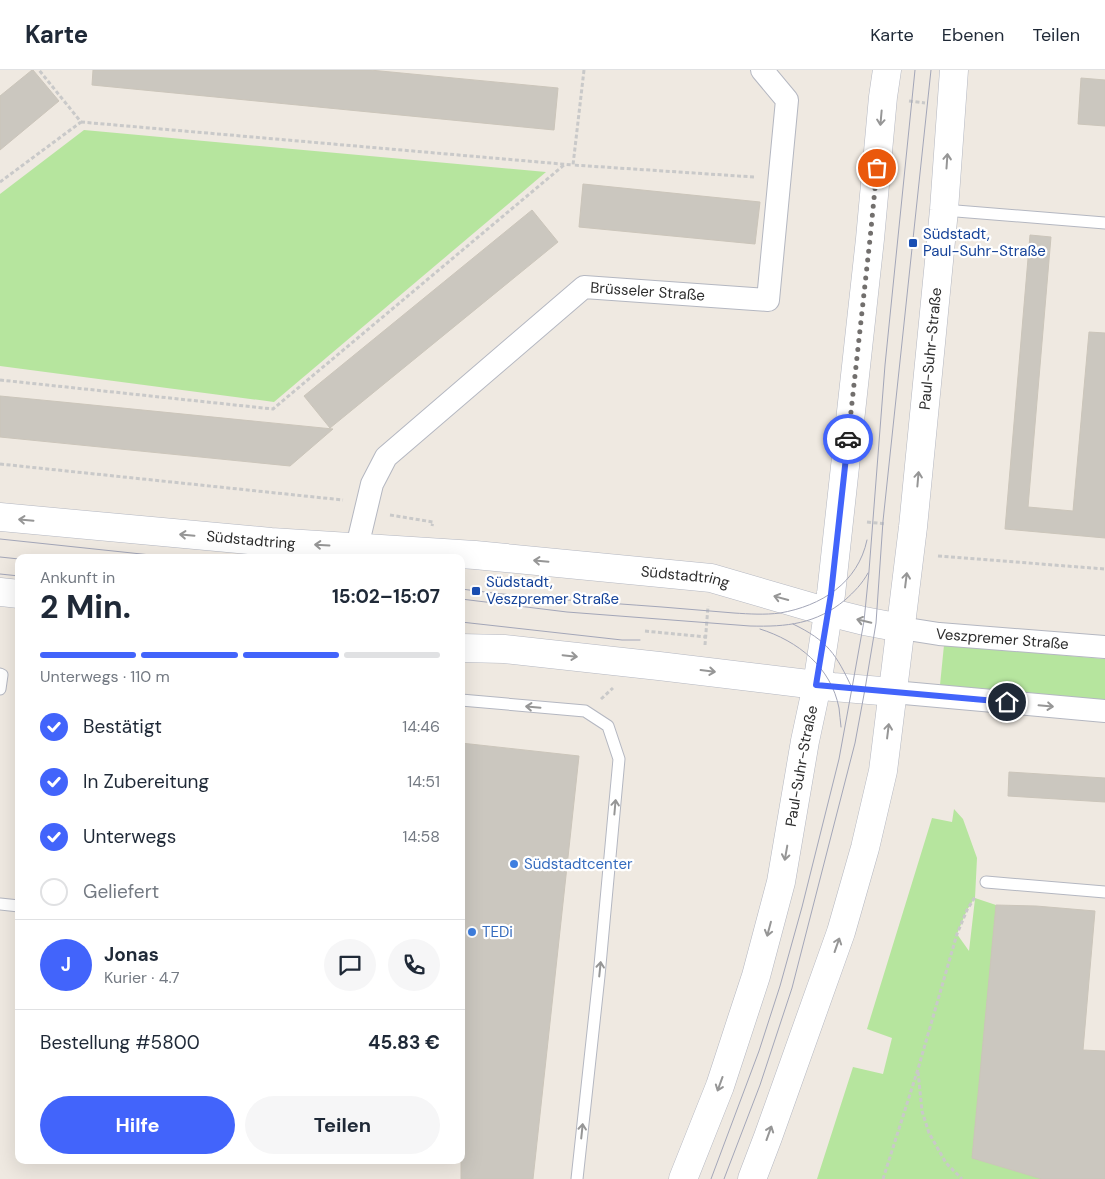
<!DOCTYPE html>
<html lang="de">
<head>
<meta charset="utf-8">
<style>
	:root { --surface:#fff; --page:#f6f6f7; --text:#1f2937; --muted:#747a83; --line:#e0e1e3; --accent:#4264fb }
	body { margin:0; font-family:"DM Sans",sans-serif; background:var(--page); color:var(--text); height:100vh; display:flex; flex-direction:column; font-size:19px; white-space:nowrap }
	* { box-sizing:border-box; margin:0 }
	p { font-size:16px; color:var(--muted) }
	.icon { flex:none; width:28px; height:28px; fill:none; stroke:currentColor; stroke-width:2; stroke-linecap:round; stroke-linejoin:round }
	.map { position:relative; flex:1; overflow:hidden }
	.sheet { position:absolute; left:15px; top:484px; width:450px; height:610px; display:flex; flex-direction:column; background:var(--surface); border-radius:10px; box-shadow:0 5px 20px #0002 }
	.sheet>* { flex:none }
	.pin { position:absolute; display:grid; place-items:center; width:42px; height:42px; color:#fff; margin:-21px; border:2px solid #fff; border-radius:50%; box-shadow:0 1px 5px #0007 }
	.courier { position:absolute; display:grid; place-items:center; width:50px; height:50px; margin:-25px; border:4px solid #4264fb; border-radius:50%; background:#fff; color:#222; box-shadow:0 1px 6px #0007 }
	.overview em { font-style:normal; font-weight:700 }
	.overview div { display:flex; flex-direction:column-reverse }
	.overview { display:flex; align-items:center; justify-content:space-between; height:85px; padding:0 25px }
	h1 { font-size:32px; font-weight:700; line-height:38px }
	.bar { display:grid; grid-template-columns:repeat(4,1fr); gap:8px 5px; align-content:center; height:60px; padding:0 25px }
	.bar i { height:6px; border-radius:4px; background:var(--line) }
	.bar .current { background:var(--accent) }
	.bar p { grid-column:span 4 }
	.line { display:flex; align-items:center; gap:12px; padding:0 25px; border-top:1px solid var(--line) }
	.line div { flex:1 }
	.round { display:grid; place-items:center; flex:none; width:52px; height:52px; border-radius:26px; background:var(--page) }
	ol { padding:0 25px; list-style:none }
	li { display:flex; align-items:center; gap:15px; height:55px }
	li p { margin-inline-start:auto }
	li .icon { padding:5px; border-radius:50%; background:var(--accent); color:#fff; stroke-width:4 }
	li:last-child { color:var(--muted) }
	li i { width:28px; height:28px; border:2px solid var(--line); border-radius:50% }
	.action { display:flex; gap:10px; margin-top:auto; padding:10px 25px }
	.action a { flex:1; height:58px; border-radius:30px; background:var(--accent); color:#fff; font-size:20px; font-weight:700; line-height:58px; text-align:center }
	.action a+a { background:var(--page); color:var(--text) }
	header { display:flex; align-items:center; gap:30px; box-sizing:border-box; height:70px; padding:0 25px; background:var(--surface); border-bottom:1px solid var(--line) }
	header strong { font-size:24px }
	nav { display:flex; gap:28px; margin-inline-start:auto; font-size:18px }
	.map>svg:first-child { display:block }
	.green { fill:#b6e59e; fill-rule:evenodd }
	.building { fill:#cbc7bf; stroke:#cbc5ba }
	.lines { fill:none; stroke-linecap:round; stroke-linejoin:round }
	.lane-casing { stroke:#b4b7c1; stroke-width:13 }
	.street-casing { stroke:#b4b7c1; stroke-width:24 }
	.secondary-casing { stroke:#b4b7c1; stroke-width:29 }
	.path { stroke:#c9c9c9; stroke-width:3; stroke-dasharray:4 2.5; stroke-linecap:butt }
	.lane { stroke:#fff; stroke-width:11 }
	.street { stroke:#fff; stroke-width:22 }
	.secondary { stroke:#fff; stroke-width:28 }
	.tram { stroke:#a3a6b8; stroke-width:1 }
	.oneway { stroke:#969696 }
	.done { stroke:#726f6d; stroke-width:5; stroke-dasharray:0 9 }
	.route { stroke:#4264fb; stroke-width:6 }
	.transit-dot { fill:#1a4fb4; stroke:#fff; stroke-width:2 }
	.shop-dot { fill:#3f7fe0; stroke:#fff; stroke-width:2 }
	.labels { text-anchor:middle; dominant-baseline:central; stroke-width:4.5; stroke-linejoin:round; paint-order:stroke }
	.transit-label { font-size:15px; fill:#164399; stroke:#fff; text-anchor:start }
	.street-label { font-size:15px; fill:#2e2e2e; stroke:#fff }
	.shop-label { font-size:15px; fill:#366cbe; stroke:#fff; text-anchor:start }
</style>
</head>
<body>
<header>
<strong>Karte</strong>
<nav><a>Karte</a><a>Ebenen</a><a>Teilen</a></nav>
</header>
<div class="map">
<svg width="1105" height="1109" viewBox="0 0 1105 1109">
	<rect width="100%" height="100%" fill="#efe9e1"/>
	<g class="green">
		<path d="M84 60 546 102 274 332 0 296V124Z"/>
		<path d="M944 575 1105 589V630L940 615Z"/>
		<path d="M954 739 963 749 977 788 975 828 996 835 1042 1109H817L853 997 883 1004 892 968 867 959 932 748 952 752ZM974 829H975L969 881 957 864 967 840Z"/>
	</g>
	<g class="building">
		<path d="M32 0H33L59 31 0 80V26Z"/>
		<path d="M93 0H370L558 18 554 60 92 15Z"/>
		<path d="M1081 8 1105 10V56L1078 54Z"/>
		<path d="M583 114 760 132 755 174 579 157Z"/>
		<path d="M532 140 558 172 330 358 304 326Z"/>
		<path d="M1030 165 1051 167 1028 437 1073 441 1089 262 1105 263V468L1005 459Z"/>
		<path d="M0 326 62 332 333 359 290 396 0 367Z"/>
		<path d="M461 673 579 686 533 1109H461Z"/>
		<path d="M1009 702 1105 708V732L1008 726Z"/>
		<path d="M996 835 1036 836 1095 841 1083 980 1105 981V1109H1042L972 1088Z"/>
	</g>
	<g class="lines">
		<g class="lane-casing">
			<g id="lane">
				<path d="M944 140 1105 153"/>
				<path d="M0 604 2 605 0 619"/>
				<path d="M461 630 585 641 608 656 619 689 599 906 577 1109"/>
				<path d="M986 812 1105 822"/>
				<path d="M0 834 19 836"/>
			</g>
		</g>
		<g class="street-casing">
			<g id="street">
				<path id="s1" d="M357 477 372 414 386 387 584 217 768 230 787 30 762 0"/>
				<path id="s2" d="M901 558 939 564 1105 577"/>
				<path d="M893 622 1105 641"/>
			</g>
		</g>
		<g class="secondary-casing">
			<g id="secondary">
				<path id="s3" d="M0 447 271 472 475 485 711 508 828 542 864 551 901 558"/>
				<path d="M0 522 19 524"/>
				<path d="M461 578 504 579 659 596 833 617 893 622"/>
				<path id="s4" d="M683 1109 720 1016 756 906 781 812 805 671 817 615 831 524 870 169 883 27 887 0"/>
				<path id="s5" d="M752 1109 768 1067 841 862 865 778 883 701 886 677 913 457 944 140 954 0"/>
			</g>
		</g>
		<g class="path">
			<path d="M584 0 573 95 754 107"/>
			<path d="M909 31 925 33"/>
			<path d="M81 52 573 95"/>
			<path d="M0 112 81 52 39 0"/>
			<path d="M0 310 273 339 564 95"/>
			<path d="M0 394 343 430"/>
			<path d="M390 445 433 452 432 456"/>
			<path d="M867 452 886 454"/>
			<path d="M938 486 1105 499"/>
			<path d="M645 561 706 567"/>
			<path d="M705 575 708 536"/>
			<path d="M601 629 613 618"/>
			<path d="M918 1002 922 1041 929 1063 946 1093 962 1109"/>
			<path d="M883 1109 918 999 957 864 967 840 975 827"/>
		</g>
		<use href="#lane" class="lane"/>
		<use href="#street" class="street"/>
		<use href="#secondary" class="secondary"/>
		<g class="tram">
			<path d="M0 469 179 488"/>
			<path d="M0 487 19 489"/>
			<path d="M0 504 19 506"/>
			<path d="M461 519C528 528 595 532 662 537 686 539 710 541 734 543 749 544 765 545 780 543 821 536 858 513 867 470"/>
			<path d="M461 529 567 542 750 556C787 557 816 554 845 530 854 522 862 514 868 503"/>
			<path d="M461 552 622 570H640"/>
			<path d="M793 554C828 571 836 584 852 618"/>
			<path d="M760 559C798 571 831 597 839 638 840 644 840 651 841 657"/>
			<path d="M711 1109 759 981 780 916 802 837 839 689 852 618 864 551 869 501 885 295 915 0"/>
			<path d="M724 1109 760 1015 792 918 855 673 865 619 876 553 883 451 931 0"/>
		</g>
	</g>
	<defs><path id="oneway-shaft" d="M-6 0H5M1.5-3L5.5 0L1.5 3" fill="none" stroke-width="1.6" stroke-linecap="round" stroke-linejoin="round" transform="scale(1.25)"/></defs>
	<g class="oneway">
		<use href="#oneway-shaft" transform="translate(881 48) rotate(95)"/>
		<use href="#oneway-shaft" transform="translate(947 91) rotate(-86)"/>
		<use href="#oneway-shaft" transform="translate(918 409) rotate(-85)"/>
		<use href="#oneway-shaft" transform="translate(26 450) rotate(-175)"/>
		<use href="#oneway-shaft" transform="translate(187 465) rotate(-175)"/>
		<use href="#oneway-shaft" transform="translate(322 475) rotate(-177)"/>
		<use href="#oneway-shaft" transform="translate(541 491) rotate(-175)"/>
		<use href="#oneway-shaft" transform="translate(906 510) rotate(-83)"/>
		<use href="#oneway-shaft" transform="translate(781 528) rotate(-165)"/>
		<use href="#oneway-shaft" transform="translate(864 551) rotate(-167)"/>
		<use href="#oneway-shaft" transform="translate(570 586) rotate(6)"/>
		<use href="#oneway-shaft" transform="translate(708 601) rotate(7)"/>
		<use href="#oneway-shaft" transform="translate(1046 636) rotate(5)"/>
		<use href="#oneway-shaft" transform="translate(533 637) rotate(-175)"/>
		<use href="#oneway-shaft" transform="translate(888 661) rotate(-83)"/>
		<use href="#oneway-shaft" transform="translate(615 737) rotate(-85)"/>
		<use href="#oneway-shaft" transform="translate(786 783) rotate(100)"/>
		<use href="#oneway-shaft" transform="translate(769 859) rotate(105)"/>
		<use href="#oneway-shaft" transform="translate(837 875) rotate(-71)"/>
		<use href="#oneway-shaft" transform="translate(600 899) rotate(-84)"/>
		<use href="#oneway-shaft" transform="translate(720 1014) rotate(110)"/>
		<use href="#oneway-shaft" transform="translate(582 1061) rotate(-84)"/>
		<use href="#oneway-shaft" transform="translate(769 1063) rotate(-70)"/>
	</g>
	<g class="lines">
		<path class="done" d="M848 369 870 169 877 98"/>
		<path class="route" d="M848 369 831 524 816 615 1007 632"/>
	</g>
	<g class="transit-dot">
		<rect x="908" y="168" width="10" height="10" rx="2.5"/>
		<rect x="471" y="516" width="10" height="10" rx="2.5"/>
	</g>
	<g class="shop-dot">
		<circle cx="514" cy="794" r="5"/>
		<circle cx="472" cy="862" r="5"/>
	</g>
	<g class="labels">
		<g class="transit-label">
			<text x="923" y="164">Südstadt,<tspan x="923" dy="17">Paul-Suhr-Straße</tspan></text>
			<text x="486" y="512">Südstadt,<tspan x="486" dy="17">Veszpremer Straße</tspan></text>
		</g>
		<g class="street-label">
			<text stroke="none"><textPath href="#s1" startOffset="420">Brüsseler Straße</textPath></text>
			<text stroke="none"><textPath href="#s5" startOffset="854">Paul-Suhr-Straße</textPath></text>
			<text stroke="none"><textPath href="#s3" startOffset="252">Südstadtring</textPath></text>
			<text stroke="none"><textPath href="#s3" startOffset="688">Südstadtring</textPath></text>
			<text stroke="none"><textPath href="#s2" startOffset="102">Veszpremer Straße</textPath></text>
			<text stroke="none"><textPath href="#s4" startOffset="431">Paul-Suhr-Straße</textPath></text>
		</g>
		<g class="shop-label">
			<text x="524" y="794">Südstadtcenter</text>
			<text x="482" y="862">TEDi</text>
		</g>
	</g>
</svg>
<div class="pin" style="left:877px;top:98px;background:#ea580c"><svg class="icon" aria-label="bag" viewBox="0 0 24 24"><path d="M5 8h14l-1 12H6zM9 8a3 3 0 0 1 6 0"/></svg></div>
<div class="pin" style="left:1007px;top:632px;background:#1f2937"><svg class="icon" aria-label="home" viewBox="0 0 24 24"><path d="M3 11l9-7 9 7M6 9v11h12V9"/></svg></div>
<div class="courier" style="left:848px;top:369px"><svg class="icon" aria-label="car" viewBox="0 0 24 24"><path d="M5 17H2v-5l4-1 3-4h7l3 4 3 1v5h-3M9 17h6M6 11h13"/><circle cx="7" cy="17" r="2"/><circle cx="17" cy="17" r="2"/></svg></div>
<section class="sheet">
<div class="overview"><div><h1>2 Min.</h1><p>Ankunft in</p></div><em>15:02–15:07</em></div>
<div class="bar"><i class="current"></i><i class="current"></i><i class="current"></i><i></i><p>Unterwegs · 110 m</p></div>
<ol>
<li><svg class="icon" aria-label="check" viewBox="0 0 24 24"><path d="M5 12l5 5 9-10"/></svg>Bestätigt<p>14:46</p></li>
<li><svg class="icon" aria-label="check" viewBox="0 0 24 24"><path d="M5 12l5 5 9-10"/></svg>In Zubereitung<p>14:51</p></li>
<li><svg class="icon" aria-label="check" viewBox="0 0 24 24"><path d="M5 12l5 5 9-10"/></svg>Unterwegs<p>14:58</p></li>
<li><i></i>Geliefert</li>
</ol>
<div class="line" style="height:90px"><b class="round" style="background:var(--accent);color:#fff">J</b><div><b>Jonas</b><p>Kurier · 4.7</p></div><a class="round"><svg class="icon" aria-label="chat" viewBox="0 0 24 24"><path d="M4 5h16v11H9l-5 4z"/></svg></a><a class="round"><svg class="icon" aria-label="phone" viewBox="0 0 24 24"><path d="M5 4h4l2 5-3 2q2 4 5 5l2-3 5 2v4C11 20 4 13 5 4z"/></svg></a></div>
<div class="line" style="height:65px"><div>Bestellung #5800</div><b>45.83 €</b></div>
<div class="action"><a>Hilfe</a><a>Teilen</a></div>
</section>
</div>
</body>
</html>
